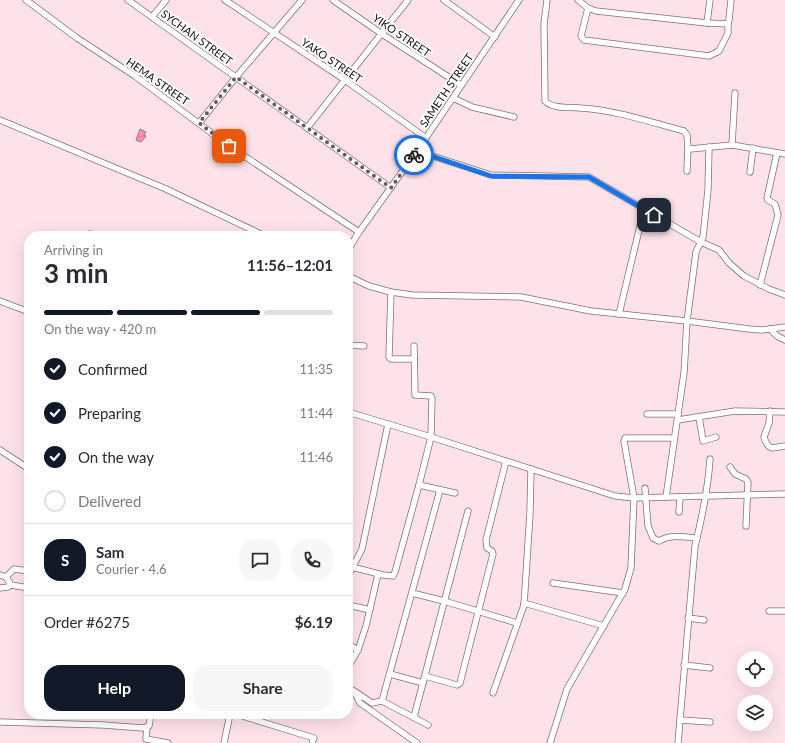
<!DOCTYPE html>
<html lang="en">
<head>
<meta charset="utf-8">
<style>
	:root { --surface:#fff; --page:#f7f7f7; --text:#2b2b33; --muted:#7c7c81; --line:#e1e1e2; --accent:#111827 }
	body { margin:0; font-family:Lato,sans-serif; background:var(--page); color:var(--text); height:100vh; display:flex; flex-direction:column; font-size:15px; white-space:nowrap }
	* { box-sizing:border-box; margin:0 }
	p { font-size:13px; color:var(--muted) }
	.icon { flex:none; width:22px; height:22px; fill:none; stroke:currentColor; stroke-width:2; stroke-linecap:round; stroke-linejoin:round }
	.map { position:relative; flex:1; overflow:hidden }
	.details { position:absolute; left:24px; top:231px; width:329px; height:488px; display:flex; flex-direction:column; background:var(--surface); border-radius:16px; box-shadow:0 4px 16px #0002 }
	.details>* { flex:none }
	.fabs { position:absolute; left:737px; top:651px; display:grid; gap:8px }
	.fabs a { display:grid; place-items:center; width:36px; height:36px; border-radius:50%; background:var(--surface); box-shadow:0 4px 16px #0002; font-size:20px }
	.pin { position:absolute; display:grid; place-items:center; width:34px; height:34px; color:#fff; margin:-17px; border-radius:8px; box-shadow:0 2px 6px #0006 }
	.courier { position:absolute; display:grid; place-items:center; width:40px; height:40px; margin:-20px; border:3px solid #1a73e8; border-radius:50%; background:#fff; color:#222; box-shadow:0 1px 5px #0007 }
	.headline em { font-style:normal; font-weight:700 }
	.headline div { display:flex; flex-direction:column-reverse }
	.headline { display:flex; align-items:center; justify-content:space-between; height:68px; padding:0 20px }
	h1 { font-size:26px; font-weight:700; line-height:30px }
	.bar { display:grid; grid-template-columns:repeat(4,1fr); gap:6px 4px; align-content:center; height:48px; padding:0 20px }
	.bar i { height:5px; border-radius:3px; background:var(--line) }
	.bar .active { background:var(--accent) }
	.bar p { grid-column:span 4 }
	.line { display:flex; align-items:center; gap:10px; padding:0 20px; border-top:1px solid var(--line) }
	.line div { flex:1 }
	.round { display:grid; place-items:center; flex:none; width:42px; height:42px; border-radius:16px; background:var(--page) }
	ol { padding:0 20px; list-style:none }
	li { display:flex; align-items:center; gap:12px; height:44px }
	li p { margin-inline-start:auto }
	li .icon { padding:4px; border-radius:50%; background:var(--accent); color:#fff; stroke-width:4 }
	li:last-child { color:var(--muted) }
	li i { width:22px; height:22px; border:2px solid var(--line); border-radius:50% }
	.button { display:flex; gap:8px; margin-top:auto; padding:8px 20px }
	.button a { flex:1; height:46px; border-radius:16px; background:var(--accent); color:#fff; font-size:16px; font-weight:700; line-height:46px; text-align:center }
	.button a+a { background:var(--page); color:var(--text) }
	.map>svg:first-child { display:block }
	.water { fill:url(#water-waves); stroke:#b16b83 }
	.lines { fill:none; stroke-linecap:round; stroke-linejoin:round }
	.minor-casing { stroke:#856d74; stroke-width:7 }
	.minor { stroke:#fff; stroke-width:5.5 }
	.done { stroke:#69595e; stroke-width:4; stroke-dasharray:0 7.2 }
	.route { stroke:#1a73e8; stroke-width:5 }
	.labels { text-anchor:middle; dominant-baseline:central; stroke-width:4; stroke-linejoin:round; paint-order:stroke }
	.street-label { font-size:11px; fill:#190f12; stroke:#fff }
</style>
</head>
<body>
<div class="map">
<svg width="785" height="743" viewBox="0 0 785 743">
	<defs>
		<pattern id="water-waves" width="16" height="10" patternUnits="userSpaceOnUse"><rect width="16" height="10" fill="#f292b3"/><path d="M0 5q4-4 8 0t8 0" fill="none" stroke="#cf7d99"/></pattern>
	</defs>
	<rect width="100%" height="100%" fill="#fee2ea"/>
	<path class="water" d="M140 129 146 132 144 135 146 136 141 142 136 140Z"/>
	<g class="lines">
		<g class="minor-casing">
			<g id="minor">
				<path d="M26 0 77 38 135 76 229 146 359 232"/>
				<path d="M128 0 391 188"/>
				<path d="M225 0 345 80 426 138"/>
				<path d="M333 0 382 34 461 85"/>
				<path d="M444 0 495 37"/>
				<path d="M547 0 544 24 545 101C552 109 570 107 580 108 615 110 650 122 684 131L687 135 688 148 690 149 732 145 785 154"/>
				<path d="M578 0 588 8 596 11 707 23 728 24"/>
				<path d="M588 8 581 36 584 40 709 56 719 51 728 33V24L729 20 731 0"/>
				<path d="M152 17 166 0"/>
				<path d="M707 23 710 0"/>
				<path d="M453 98 472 107 514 117"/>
				<path d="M0 120 166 189 265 236"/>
				<path d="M199 123 236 77 302 0"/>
				<path d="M307 128 408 0"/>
				<path d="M732 145 735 93"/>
				<path d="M417 151 491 175 589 177 701 242 719 250 729 263 744 276 769 289 785 295"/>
				<path d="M687 171 688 148"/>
				<path d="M750 172 753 148"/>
				<path d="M90 236V234"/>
				<path d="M348 250 359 232 417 151 519 0"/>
				<path d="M348 276 369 286 391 292 412 295 521 297 591 311 687 321 749 329 762 330 785 327"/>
				<path d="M760 285 778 215 775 204 768 200 767 198 777 153"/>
				<path d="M391 292 389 357 391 359H414"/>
				<path d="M0 301 29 312"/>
				<path d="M619 314 644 209"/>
				<path d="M770 329 777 336 785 340"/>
				<path d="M348 345 364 346"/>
				<path d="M414 346 415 395 431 396 432 398 431 437 419 485 455 493"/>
				<path d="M770 411 769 423 764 437C765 441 768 447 772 448L785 446"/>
				<path d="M348 412 431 437 615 496 634 498 785 494"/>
				<path d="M647 414H678"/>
				<path d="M699 417 703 441 716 437"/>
				<path d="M678 420 735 411 785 412"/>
				<path d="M0 450 29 469"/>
				<path d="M730 467 735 474 746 479 748 482 746 526"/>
				<path d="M645 488 648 526 653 538 659 541C671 534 684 537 697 538"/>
				<path d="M666 497 684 373 687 321 696 252 703 237 708 190 709 147"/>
				<path d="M679 512 680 497"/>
				<path d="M348 566 383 575 393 576 395 572 419 485"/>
				<path d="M0 575 6 577 11 585 29 588"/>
				<path d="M348 576 362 549 388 424"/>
				<path d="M6 577 14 569 29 571"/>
				<path d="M553 583 623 593"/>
				<path d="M0 588 8 587 11 585"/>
				<path d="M412 593 444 601 517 623"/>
				<path d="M524 603 604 626"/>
				<path d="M348 605 370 610"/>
				<path d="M769 611H785"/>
				<path d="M688 618 704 620"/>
				<path d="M348 644 358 650"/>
				<path d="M684 665 710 668"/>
				<path d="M348 667 358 650 366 626 378 574"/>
				<path d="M390 674 423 683"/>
				<path d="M425 676 457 685 460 683 493 554 492 551 487 548 486 540 506 461"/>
				<path d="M348 687 372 703 382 701 428 725"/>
				<path d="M355 693 360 703 417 743"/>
				<path d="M493 693 524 605 530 513 531 469"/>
				<path d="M382 701 440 490"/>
				<path d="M236 714 314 738 312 743"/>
				<path d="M414 717 468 511"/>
				<path d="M680 720 710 722"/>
				<path d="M0 722 103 725 143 728 149 726 151 714"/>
				<path d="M147 727 146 739 168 743"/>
				<path d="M224 743 230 714"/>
				<path d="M550 743 567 689 625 589 631 568 634 498 624 441 625 438H674"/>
				<path d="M678 743 695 546C702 518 708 489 710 459"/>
			</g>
		</g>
		<use href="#minor" class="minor"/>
	</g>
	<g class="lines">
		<path class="done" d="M229 146 199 123 236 77 391 188 414 155"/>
		<path class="route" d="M414 155 417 151 491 176 589 177 654 215"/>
	</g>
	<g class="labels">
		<g class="street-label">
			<text transform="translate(402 35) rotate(34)">YIKO STREET</text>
			<text transform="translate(197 37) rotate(36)">SYCHAN STREET</text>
			<text transform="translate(332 60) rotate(34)">YAKO STREET</text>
			<text transform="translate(158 81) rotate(35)">HEMA STREET</text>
			<text transform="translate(446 90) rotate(-56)">SAMETH STREET</text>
		</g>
	</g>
</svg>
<div class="fabs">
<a><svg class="icon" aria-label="locate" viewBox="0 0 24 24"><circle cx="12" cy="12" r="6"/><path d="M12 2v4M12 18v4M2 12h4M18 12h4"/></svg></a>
<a><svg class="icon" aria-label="layers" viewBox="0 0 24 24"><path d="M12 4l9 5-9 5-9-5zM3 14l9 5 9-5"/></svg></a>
</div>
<div class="pin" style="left:229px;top:146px;background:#ea580c"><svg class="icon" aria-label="bag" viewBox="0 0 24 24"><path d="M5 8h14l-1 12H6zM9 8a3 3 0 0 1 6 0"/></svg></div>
<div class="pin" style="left:654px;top:215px;background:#1f2937"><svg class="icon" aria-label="home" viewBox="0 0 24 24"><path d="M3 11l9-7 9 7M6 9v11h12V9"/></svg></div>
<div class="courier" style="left:414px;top:155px"><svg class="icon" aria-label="bike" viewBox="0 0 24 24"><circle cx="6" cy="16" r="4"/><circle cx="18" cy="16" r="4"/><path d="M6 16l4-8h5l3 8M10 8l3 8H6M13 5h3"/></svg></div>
<section class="details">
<div class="headline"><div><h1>3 min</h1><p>Arriving in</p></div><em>11:56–12:01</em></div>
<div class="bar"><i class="active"></i><i class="active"></i><i class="active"></i><i></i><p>On the way · 420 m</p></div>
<ol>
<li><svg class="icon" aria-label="check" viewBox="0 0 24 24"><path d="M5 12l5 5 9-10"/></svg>Confirmed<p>11:35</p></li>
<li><svg class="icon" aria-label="check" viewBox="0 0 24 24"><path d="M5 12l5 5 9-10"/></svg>Preparing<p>11:44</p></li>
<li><svg class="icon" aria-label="check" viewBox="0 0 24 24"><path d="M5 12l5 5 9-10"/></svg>On the way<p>11:46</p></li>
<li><i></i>Delivered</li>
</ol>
<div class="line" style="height:72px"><b class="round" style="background:var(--accent);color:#fff">S</b><div><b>Sam</b><p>Courier · 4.6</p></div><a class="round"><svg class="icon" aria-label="chat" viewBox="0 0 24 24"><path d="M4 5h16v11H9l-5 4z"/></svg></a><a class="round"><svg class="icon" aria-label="phone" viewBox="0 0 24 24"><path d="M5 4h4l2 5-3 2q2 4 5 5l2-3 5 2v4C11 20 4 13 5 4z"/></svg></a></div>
<div class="line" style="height:52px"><div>Order #6275</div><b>$6.19</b></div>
<div class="button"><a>Help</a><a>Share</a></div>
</section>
</div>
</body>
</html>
